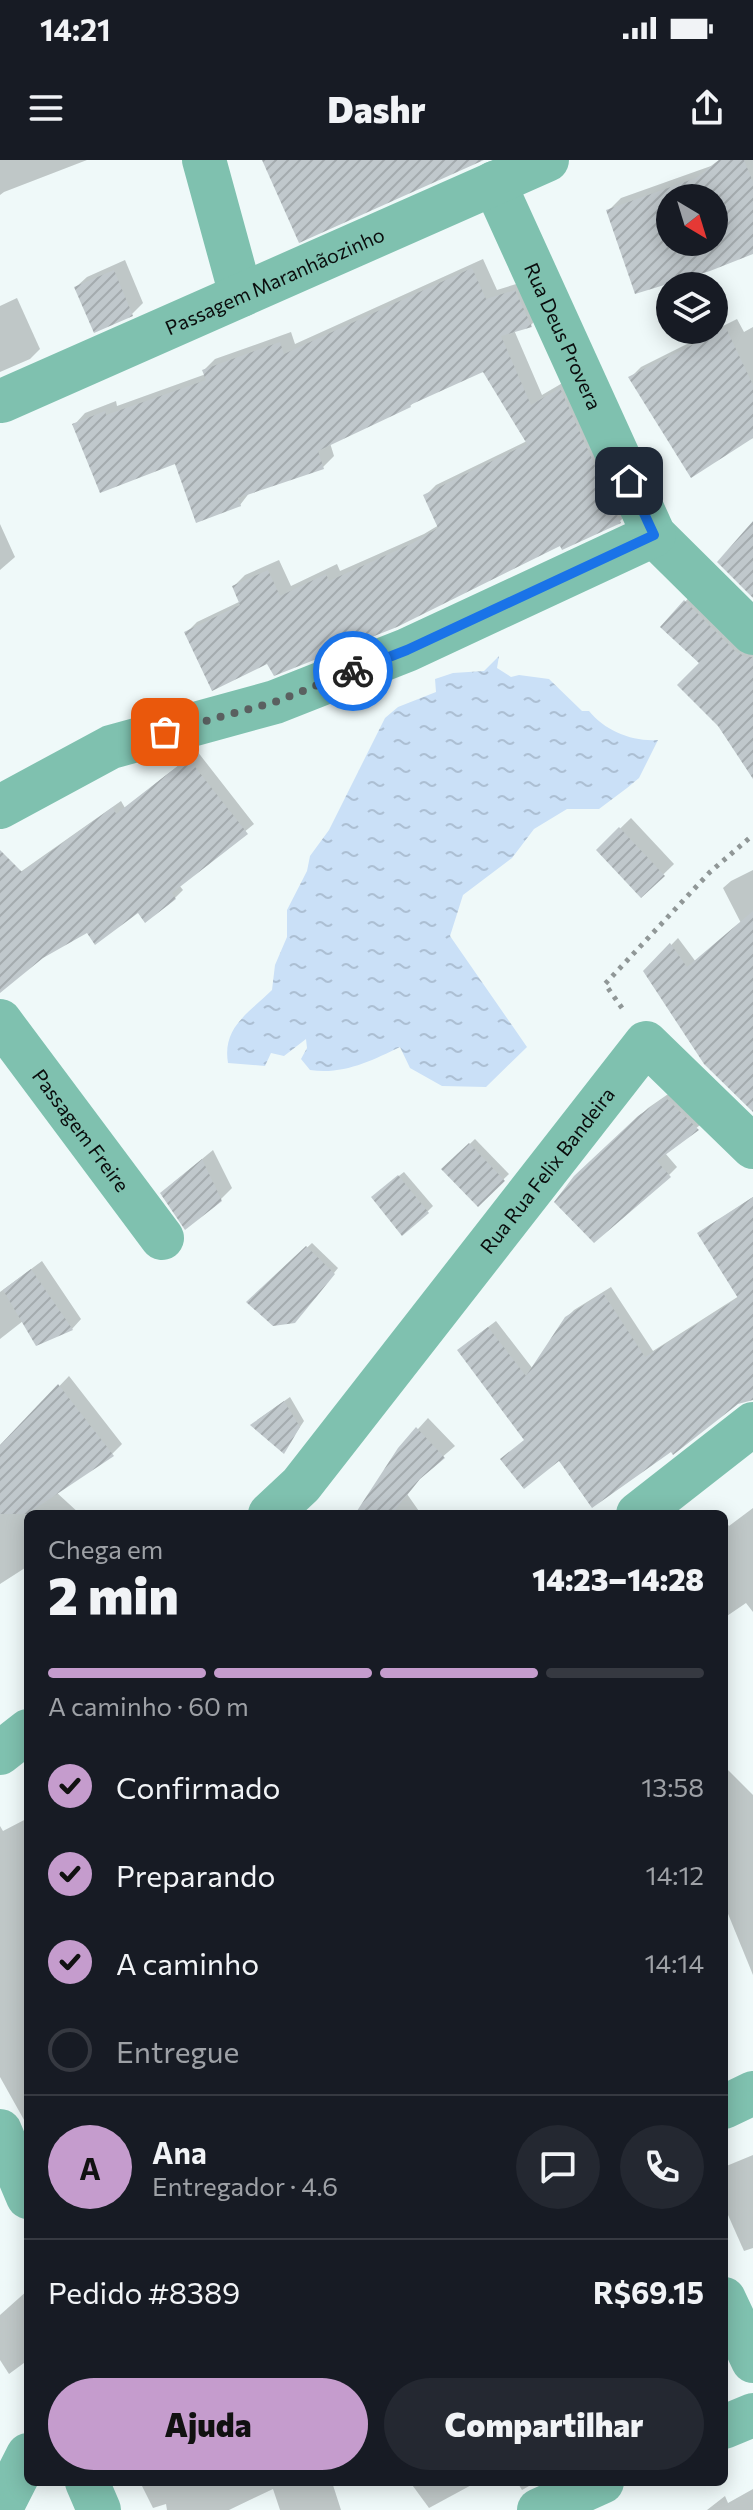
<!DOCTYPE html>
<html lang="pt">
<head>
<meta charset="utf-8">
<style>
	:root { --surface:#171b24; --page:#242831; --text:#f1f3f6; --muted:#9ea1a6; --line:#363941; --accent:#c59ccd }
	body { margin:0; font-family:Commissioner,sans-serif; background:var(--page); color:var(--text); height:100vh; display:flex; flex-direction:column; font-size:30px; white-space:nowrap }
	* { box-sizing:border-box; margin:0 }
	p { font-size:26px; color:var(--muted) }
	.icon { flex:none; width:44px; height:44px; fill:none; stroke:currentColor; stroke-width:2; stroke-linecap:round; stroke-linejoin:round }
	.map { position:relative; flex:1; overflow:hidden }
	.details { position:absolute; left:24px; top:1350px; width:704px; height:976px; display:flex; flex-direction:column; background:var(--surface); border-radius:12px; box-shadow:0 4px 20px #0003 }
	.details>* { flex:none }
	.needle { width:52px; rotate:142deg }
	.fabs { position:absolute; left:656px; top:24px; display:grid; gap:16px }
	.fabs a { display:grid; place-items:center; width:72px; height:72px; border-radius:50%; background:var(--surface); box-shadow:0 4px 20px #0003; font-size:40px }
	.pin { position:absolute; display:grid; place-items:center; width:68px; height:68px; color:#fff; margin:-34px; border-radius:16px; box-shadow:0 4px 12px #0006 }
	.courier { position:absolute; display:grid; place-items:center; width:80px; height:80px; margin:-40px; border:6px solid #1a73e8; border-radius:50%; background:#fff; color:#222; box-shadow:0 2px 10px #0007 }
	.headline em { font-style:normal; font-weight:800 }
	.headline div { display:flex; flex-direction:column-reverse }
	.headline { display:flex; align-items:center; justify-content:space-between; height:136px; padding:0 24px }
	h1 { font-size:52px; font-weight:800; line-height:60px }
	.bar { display:grid; grid-template-columns:repeat(4,1fr); gap:12px 8px; align-content:center; height:96px; padding:0 24px }
	.bar i { height:10px; border-radius:6px; background:var(--line) }
	.bar .current { background:var(--accent) }
	.bar p { grid-column:span 4 }
	.line { display:flex; align-items:center; gap:20px; padding:0 24px; border-top:2px solid var(--line) }
	.line div { flex:1 }
	.round { display:grid; place-items:center; flex:none; width:84px; height:84px; border-radius:42px; background:var(--page) }
	ol { padding:0 24px; list-style:none }
	li { display:flex; align-items:center; gap:24px; height:88px }
	li p { margin-inline-start:auto }
	li .icon { padding:8px; border-radius:50%; background:var(--accent); color:#111; stroke-width:4 }
	li:last-child { color:var(--muted) }
	li i { width:44px; height:44px; border:4px solid var(--line); border-radius:50% }
	.button { display:flex; gap:16px; margin-top:auto; padding:16px 24px }
	.button a { flex:1; height:92px; border-radius:48px; background:var(--accent); color:#111; font-size:32px; font-weight:800; line-height:92px; text-align:center }
	.button a+a { background:var(--page); color:var(--text) }
	.status { display:flex; justify-content:space-between; align-items:center; height:56px; padding:0 40px; background:var(--surface); direction:ltr }
	.status svg { height:22px; fill:currentColor }
	header { display:flex; justify-content:space-between; align-items:center; height:104px; padding:0 24px; background:var(--surface); font-size:36px; font-weight:800 }
	.map>svg:first-child { display:block }
	.water { fill:url(#water-ripples) }
	.shadow { fill:#0003; fill-rule:evenodd }
	.building { fill:url(#building-hatch); fill-rule:evenodd }
	.lines { fill:none; stroke-linecap:round; stroke-linejoin:round }
	.path { stroke:#909797; stroke-width:5; stroke-dasharray:4 6; stroke-linecap:butt }
	.minor { stroke:#7fc1af; stroke-width:44 }
	.done { stroke:#5a6060; stroke-width:8; stroke-dasharray:0 14.4 }
	.route { stroke:#1a73e8; stroke-width:10 }
	.labels { text-anchor:middle; dominant-baseline:central; stroke-width:7; stroke-linejoin:round; paint-order:stroke }
	.street-label { font-size:20px; fill:#0a0d0d; stroke:#fff }
</style>
</head>
<body>
<div class="status"><b>14:21</b><svg viewBox="0 0 49 12"><path d="M0 12V9h3v3zM5 12V6h3v6zM10 12V3h3v9zM15 12V0h3v12zM26 1h20v11H26zM47 4h2v5h-2z"/></svg></div>
<header><svg class="icon" aria-label="menu" viewBox="0 0 24 24"><path d="M4 6h16M4 12h16M4 18h16"/></svg>Dashr<svg class="icon" aria-label="share" viewBox="0 0 24 24"><path d="M12 15V3M7 8l5-5 5 5M5 13v7h14v-7"/></svg></header>
<div class="map">
<svg width="753" height="2350" viewBox="0 0 753 2350">
	<defs>
		<pattern id="water-ripples" width="26" height="14" patternUnits="userSpaceOnUse" patternTransform="scale(2)"><rect width="26" height="14" fill="#cae0f7"/><path d="M2 4q2-2 4 0t4 0M15 11q2-2 4 0t4 0" fill="none" stroke="#acbfd3"/></pattern>
		<pattern id="building-hatch" width="6" height="6" patternUnits="userSpaceOnUse" patternTransform="scale(2)"><rect width="6" height="6" fill="#c0c8cc"/><path d="M-1 1l2-2M0 6l6-6M5 7l2-2" fill="none" stroke="#a4abae"/></pattern>
	</defs>
	<rect width="100%" height="100%" fill="#eff9f9"/>
	<path class="water" d="M499 496 497 508 511 517 519 515 549 519 582 551H589C605 571 633 582 658 580L639 618 627 628 599 649H567L534 669 512 698 463 735 450 776 527 887 486 927 442 926 410 908 400 887C371 901 343 915 310 910L301 899 307 888 306 879 284 896 271 893 265 906 228 903C222 867 249 853 272 830L275 805 287 777V750L307 711 310 696 329 670 385 558 398 547 436 532 435 519 453 513 484 511Z"/>
	<g class="shadow">
		<path d="M0 0H87L4 32 0 35Z"/>
		<path d="M719 0H753V92L709 109 608 51 621 38 711 6ZM670 38H714V82H670Z"/>
		<path d="M483 99 497 130 526 121 541 154 531 165 514 170 542 235 571 218 631 350 620 361 268 501 186 473 197 462 241 441 234 426 245 415 279 400 291 426 337 404 340 411 424 374 439 365 425 336 436 325 527 281 484 210 416 240 410 246 330 283 334 296 323 307 250 332 240 345 176 301 75 264 85 253 116 241 117 246 206 214 204 210 215 199 291 172 295 184Z"/>
		<path d="M125 100 143 143 132 154 95 170 76 127 87 117Z"/>
		<path d="M17 138 40 189 30 199 0 212V146Z"/>
		<path d="M737 159 744 172 753 167V276L630 218 641 207Z"/>
		<path d="M0 364 15 397 0 410Z"/>
		<path d="M695 431 753 485V615L702 503 662 467Z"/>
		<path d="M197 591 254 664 179 725 183 730 175 738 87 770 42 797 0 829V747L9 720 121 641 125 648Z"/>
		<path d="M631 658 674 704 641 736 598 690Z"/>
		<path d="M753 710V951L646 811 678 778 696 802 741 763 723 728 731 721Z"/>
		<path d="M674 930 705 961 665 993 677 1007 669 1015 584 1008 648 948Z"/>
		<path d="M475 979 509 1014 478 1044 444 1009Z"/>
		<path d="M213 990 232 1028 221 1039 173 1023Z"/>
		<path d="M404 1012 433 1046 427 1052 378 1032Z"/>
		<path d="M753 1037V1238L737 1243 671 1289 559 1298 526 1279 467 1183 496 1161 533 1209 566 1158 574 1150 611 1127 653 1191 739 1136 699 1073Z"/>
		<path d="M312 1083 338 1108 300 1155 249 1142Z"/>
		<path d="M42 1101 81 1159 72 1169 23 1161 0 1179V1132Z"/>
		<path d="M69 1216 122 1284 112 1294 56 1332 80 1354H28V1406L0 1424V1288Z"/>
		<path d="M290 1237 304 1261 284 1291 257 1260Z"/>
		<path d="M428 1258 455 1286 425 1312 407 1334 421 1354H357L399 1290Z"/>
		<path d="M753 1348V1452L746 1443 724 1458V1359L729 1366Z"/>
		<path d="M724 1606 753 1635V1815L724 1744Z"/>
		<path d="M28 1658V1967L0 1917V1666L3 1671Z"/>
		<path d="M753 1995V2088L744 2091 724 2046V2007Z"/>
		<path d="M28 2130V2200L9 2214 0 2200V2155Z"/>
		<path d="M140 2322H332L341 2350H280L273 2329 229 2350H167L166 2344 153 2348Z"/>
		<path d="M410 2322H477L429 2348Z"/>
		<path d="M517 2322H536L522 2330Z"/>
		<path d="M753 2329V2350H707L725 2336 728 2343Z"/>
	</g>
	<g class="building">
		<path d="M262 0H484L299 83Z"/>
		<path d="M719 0H744L753 22V94L710 111 635 134 606 50 696 18ZM670 38H714V82H670Z"/>
		<path d="M472 108 486 139 515 130 532 167 501 176 531 245 560 228 621 363 562 390 560 386 397 467 274 516 267 504 212 531 184 472 240 445 232 426 268 410 280 436 326 414 329 421 411 384 438 368 423 335 527 284 483 212 410 245 411 247 318 291 324 309 238 338 241 346 196 363 175 304 100 333 72 264 105 251 106 255 206 220 202 210 280 182 284 194Z"/>
		<path d="M114 110 133 156 94 173 74 127Z"/>
		<path d="M726 168 753 225V278L691 318 628 217Z"/>
		<path d="M753 361V438L717 402Z"/>
		<path d="M684 440 735 491 746 497H753V619L718 566 677 525 699 503 660 467Z"/>
		<path d="M188 598 248 674 172 733 176 739 145 763 138 753 95 785 87 773 43 798 0 833V690L22 712 113 647 116 654Z"/>
		<path d="M619 667 665 716 641 738 596 690Z"/>
		<path d="M753 751V952L704 904 643 811 670 783 687 807Z"/>
		<path d="M665 937 699 970 657 1001 671 1017 594 1083 554 1042 574 1016 638 956Z"/>
		<path d="M469 983 505 1021 478 1047 441 1009Z"/>
		<path d="M202 999 222 1041 185 1070 160 1033Z"/>
		<path d="M398 1015 429 1053 402 1076 371 1037Z"/>
		<path d="M753 1037V1240L738 1244 673 1295 671 1292 592 1348 559 1301 524 1329 500 1299 524 1280 457 1190 488 1167 526 1216 565 1157 603 1133 645 1197 738 1138 697 1073Z"/>
		<path d="M306 1086 335 1114 295 1163 273 1166 246 1142Z"/>
		<path d="M31 1109 73 1170 36 1186 3 1130Z"/>
		<path d="M58 1224 114 1296 27 1354H0V1285Z"/>
		<path d="M284 1241 300 1267 284 1294 250 1265Z"/>
		<path d="M416 1267 445 1298 420 1319 392 1354H355L398 1288Z"/>
	</g>
	<g class="lines">
		<path class="path" d="M622 848 605 824 710 712 753 675"/>
		<g class="minor">
			<path d="M204 0 241 135"/>
			<path id="s1" d="M494 23 654 375 753 473"/>
			<path id="s2" d="M2 241 547 0"/>
			<path d="M0 647 111 587 275 542 407 490 654 375"/>
			<path id="s3" d="M0 861 162 1078"/>
			<path id="s4" d="M270 1354 301 1325 646 883 753 987"/>
			<path d="M638 1354 753 1264"/>
			<path d="M0 1593 28 1571"/>
			<path d="M724 1947 753 1933"/>
			<path d="M0 1971 28 2037"/>
			<path d="M724 2139 753 2201"/>
			<path d="M724 2267 753 2255"/>
			<path d="M87 2322 99 2350"/>
			<path d="M0 2350 28 2295"/>
			<path d="M539 2350 602 2322"/>
		</g>
	</g>
	<g class="lines">
		<path class="done" d="M165 572 275 542 353 511"/>
		<path class="route" d="M353 511 407 490 654 375 629 321"/>
	</g>
	<g class="labels">
		<g class="street-label">
			<text stroke="none"><textPath href="#s2" startOffset="298">Passagem Maranhãozinho</textPath></text>
			<text stroke="none"><textPath href="#s1" startOffset="168">Rua Deus Provera</textPath></text>
			<text stroke="none"><textPath href="#s3" startOffset="136">Passagem Freire</textPath></text>
			<text stroke="none"><textPath href="#s4" startOffset="442">Rua Rua Felix Bandeira</textPath></text>
		</g>
	</g>
</svg>
<div class="fabs">
<a><svg class="needle" viewBox="-14 -14 28 28"><path d="M0-13l5 13h-10z" fill="#e53935"/><path d="M0 13l5-13h-10z" fill="#9ea1a6"/></svg></a>
<a><svg class="icon" aria-label="layers" viewBox="0 0 24 24"><path d="M12 4l9 5-9 5-9-5zM3 14l9 5 9-5"/></svg></a>
</div>
<div class="pin" style="left:165px;top:572px;background:#ea580c"><svg class="icon" aria-label="bag" viewBox="0 0 24 24"><path d="M5 8h14l-1 12H6zM9 8a3 3 0 0 1 6 0"/></svg></div>
<div class="pin" style="left:629px;top:321px;background:#1f2937"><svg class="icon" aria-label="home" viewBox="0 0 24 24"><path d="M3 11l9-7 9 7M6 9v11h12V9"/></svg></div>
<div class="courier" style="left:353px;top:511px"><svg class="icon" aria-label="bike" viewBox="0 0 24 24"><circle cx="6" cy="16" r="4"/><circle cx="18" cy="16" r="4"/><path d="M6 16l4-8h5l3 8M10 8l3 8H6M13 5h3"/></svg></div>
<section class="details">
<div class="headline"><div><h1>2 min</h1><p>Chega em</p></div><em>14:23–14:28</em></div>
<div class="bar"><i class="current"></i><i class="current"></i><i class="current"></i><i></i><p>A caminho · 60 m</p></div>
<ol>
<li><svg class="icon" aria-label="check" viewBox="0 0 24 24"><path d="M5 12l5 5 9-10"/></svg>Confirmado<p>13:58</p></li>
<li><svg class="icon" aria-label="check" viewBox="0 0 24 24"><path d="M5 12l5 5 9-10"/></svg>Preparando<p>14:12</p></li>
<li><svg class="icon" aria-label="check" viewBox="0 0 24 24"><path d="M5 12l5 5 9-10"/></svg>A caminho<p>14:14</p></li>
<li><i></i>Entregue</li>
</ol>
<div class="line" style="height:144px"><b class="round" style="background:var(--accent);color:#111">A</b><div><b>Ana</b><p>Entregador · 4.6</p></div><a class="round"><svg class="icon" aria-label="chat" viewBox="0 0 24 24"><path d="M4 5h16v11H9l-5 4z"/></svg></a><a class="round"><svg class="icon" aria-label="phone" viewBox="0 0 24 24"><path d="M5 4h4l2 5-3 2q2 4 5 5l2-3 5 2v4C11 20 4 13 5 4z"/></svg></a></div>
<div class="line" style="height:104px"><div>Pedido #8389</div><b>R$69.15</b></div>
<div class="button"><a>Ajuda</a><a>Compartilhar</a></div>
</section>
</div>
</body>
</html>
